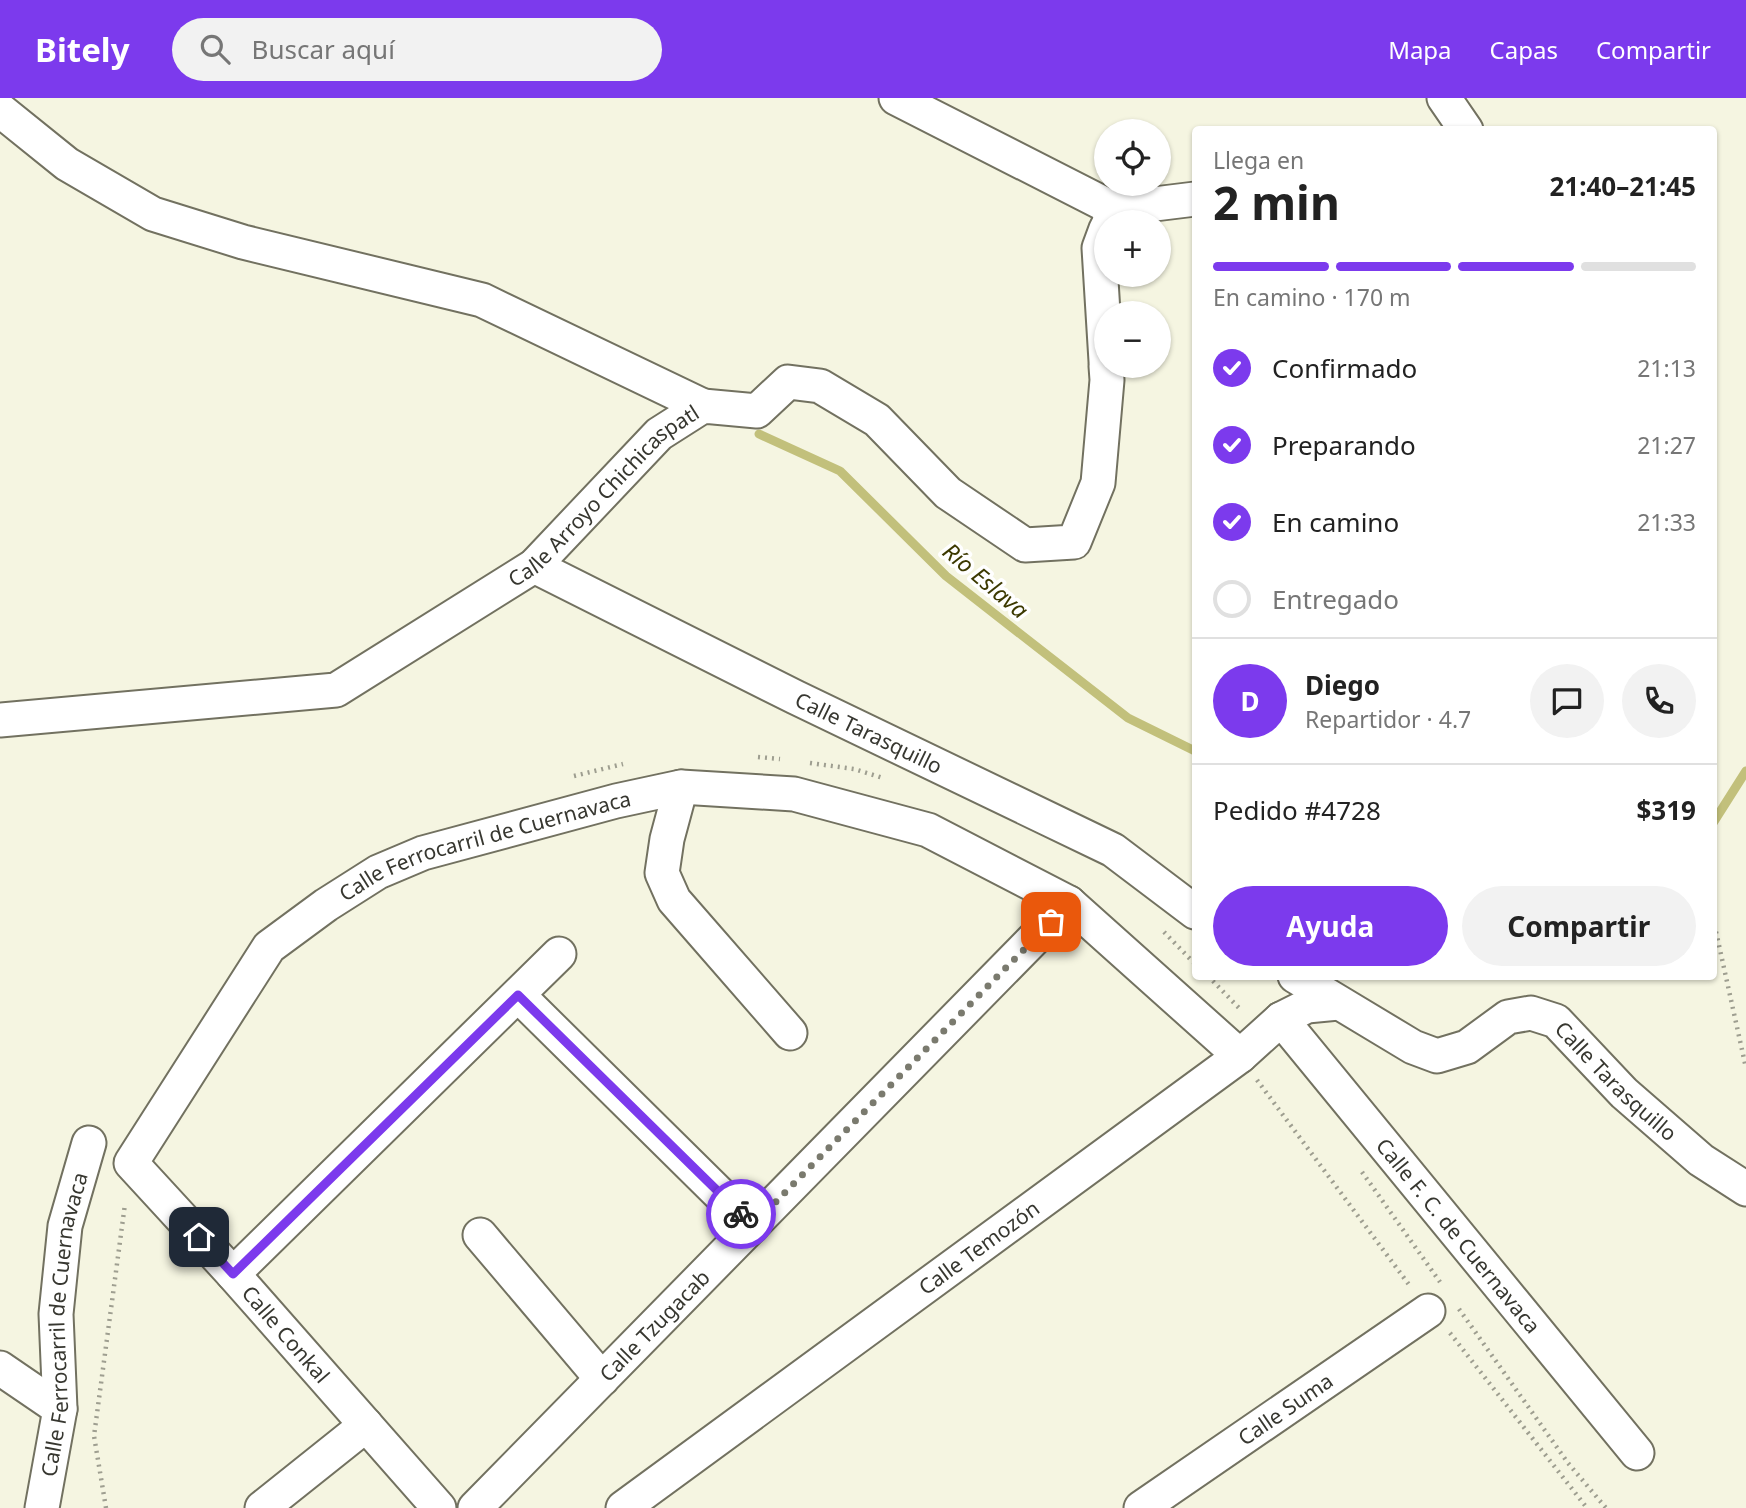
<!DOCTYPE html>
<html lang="es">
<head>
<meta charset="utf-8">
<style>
	:root { --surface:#fff; --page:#f2f2f2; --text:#222; --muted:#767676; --line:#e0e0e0; --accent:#7c3aed }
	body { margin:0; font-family:"Noto Sans",sans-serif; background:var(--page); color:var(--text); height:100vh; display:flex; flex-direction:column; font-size:26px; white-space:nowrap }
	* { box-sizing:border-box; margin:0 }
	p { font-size:23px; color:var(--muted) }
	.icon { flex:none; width:38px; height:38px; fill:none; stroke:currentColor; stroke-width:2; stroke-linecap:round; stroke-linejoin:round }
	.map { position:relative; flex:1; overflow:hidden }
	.drawer { position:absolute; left:1192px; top:28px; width:525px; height:854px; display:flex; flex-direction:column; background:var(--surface); border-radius:7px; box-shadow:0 2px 5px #0004 }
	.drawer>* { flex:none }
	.controls { position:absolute; left:1094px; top:21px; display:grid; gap:14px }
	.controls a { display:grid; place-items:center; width:77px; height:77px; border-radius:50%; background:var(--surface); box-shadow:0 2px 5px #0004; font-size:35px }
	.pin { position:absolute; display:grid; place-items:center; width:60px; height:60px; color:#fff; margin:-30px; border-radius:14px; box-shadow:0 4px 10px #0006 }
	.courier { position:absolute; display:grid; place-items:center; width:70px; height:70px; margin:-35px; border:5px solid #7c3aed; border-radius:50%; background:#fff; color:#222; box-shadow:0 2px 9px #0007 }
	.overview em { font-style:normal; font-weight:700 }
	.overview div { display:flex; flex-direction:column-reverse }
	.overview { display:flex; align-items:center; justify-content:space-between; height:119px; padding:0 21px }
	h1 { font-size:46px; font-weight:700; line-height:52px }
	.bar { display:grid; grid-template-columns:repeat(4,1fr); gap:10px 7px; align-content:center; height:84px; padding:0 21px }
	.bar i { height:9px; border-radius:5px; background:var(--line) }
	.bar .selected { background:var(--accent) }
	.bar p { grid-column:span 4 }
	.line { display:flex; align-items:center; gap:18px; padding:0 21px; border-top:2px solid var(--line) }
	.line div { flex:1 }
	.round { display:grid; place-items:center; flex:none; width:74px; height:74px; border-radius:37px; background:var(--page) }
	ol { padding:0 21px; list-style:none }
	li { display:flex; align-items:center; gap:21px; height:77px }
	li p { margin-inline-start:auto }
	li .icon { padding:7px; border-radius:50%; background:var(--accent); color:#fff; stroke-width:4 }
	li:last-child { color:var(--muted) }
	li i { width:38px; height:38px; border:4px solid var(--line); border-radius:50% }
	.action { display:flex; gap:14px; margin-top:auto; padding:14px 21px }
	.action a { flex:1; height:80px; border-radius:42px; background:var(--accent); color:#fff; font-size:28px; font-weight:700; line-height:80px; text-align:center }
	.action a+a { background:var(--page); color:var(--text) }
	header { display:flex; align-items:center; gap:42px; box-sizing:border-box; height:98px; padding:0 35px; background:var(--accent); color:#fff }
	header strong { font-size:33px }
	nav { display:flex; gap:38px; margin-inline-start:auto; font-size:24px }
	.search { width:490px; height:63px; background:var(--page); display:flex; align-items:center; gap:18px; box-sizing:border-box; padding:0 24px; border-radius:38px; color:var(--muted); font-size:26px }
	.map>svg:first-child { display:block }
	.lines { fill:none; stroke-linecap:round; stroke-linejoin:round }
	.stream { stroke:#c2c07b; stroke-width:9 }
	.minor-casing { stroke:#727160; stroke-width:37 }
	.path { stroke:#9e9e90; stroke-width:4.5; stroke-dasharray:2 5; stroke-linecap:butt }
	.minor { stroke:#fff; stroke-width:33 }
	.done { stroke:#7a7a6e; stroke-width:7; stroke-dasharray:0 12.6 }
	.route { stroke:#7c3aed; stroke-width:9 }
	.labels { text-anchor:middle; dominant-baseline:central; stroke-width:7; stroke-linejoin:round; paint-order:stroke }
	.street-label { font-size:21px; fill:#373730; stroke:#fff }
	.water-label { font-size:23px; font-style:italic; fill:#3c3900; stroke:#fff }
</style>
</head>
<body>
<header>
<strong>Bitely</strong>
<div class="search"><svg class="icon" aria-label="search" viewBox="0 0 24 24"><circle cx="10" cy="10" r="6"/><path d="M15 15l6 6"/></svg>Buscar aquí</div>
<nav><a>Mapa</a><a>Capas</a><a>Compartir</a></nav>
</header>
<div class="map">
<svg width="1746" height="1410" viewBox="0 0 1746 1410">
	<rect width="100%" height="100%" fill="#f5f5e1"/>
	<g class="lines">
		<g class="stream">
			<path d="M759 336 840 373 946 478 1128 620 1195 653"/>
			<path d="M1713 725 1746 673"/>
		</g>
		<g class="minor-casing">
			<g id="minor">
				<path d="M896 0 1114 111"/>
				<path d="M1444 0 1466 32"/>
				<path d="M0 12 67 66 153 116 243 144 482 202 703 308"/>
				<path d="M1109 124 1114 111 1195 101"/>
				<path d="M1106 131 1099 150 1106 263"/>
				<path id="s1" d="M534 468 795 599 1113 752 1195 814"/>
				<path id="s2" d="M0 622 336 592 534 468 659 336 703 308 757 313 788 284 820 288 877 322 948 395 1025 447 1074 444 1098 385 1107 282 1106 268"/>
				<path d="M681 689 667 741 662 775 674 802 790 935"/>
				<path id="s3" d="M1295 878 1413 949 1437 958 1467 949 1508 919 1531 915 1556 923 1624 995 1701 1062 1746 1091"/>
				<path d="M518 897 752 1128"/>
				<path id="s4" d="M1281 921 1637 1355"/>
				<path d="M480 1137 602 1281"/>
				<path d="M233 1176 559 856"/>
				<path d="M0 1270 60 1311"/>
				<path id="s5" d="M42 1410 60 1311 56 1216 65 1128 89 1045"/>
				<path d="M262 1410 366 1327"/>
				<path id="s6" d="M439 1410 233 1176 131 1065 269 849 326 807 378 774 423 755 616 703 681 689 794 696 928 732 1069 805 1240 958"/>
				<path id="s7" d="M475 1410 1069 805"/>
				<path id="s8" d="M623 1410 1240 958 1281 921 1307 908 1338 905"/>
				<path id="s9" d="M1141 1410 1428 1213"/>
			</g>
		</g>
		<g class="path">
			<path d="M758 659 780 661"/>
			<path d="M810 665 854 671 883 680"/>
			<path d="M574 678 623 666"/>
			<path d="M1713 820 1746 970"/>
			<path d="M1164 834 1195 866"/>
			<path d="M1208 878 1239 910"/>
			<path d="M1257 982 1410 1188"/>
			<path d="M1362 1074 1440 1184"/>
			<path d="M1459 1211 1568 1365 1606 1410"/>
			<path d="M1450 1235 1587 1410"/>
			<path d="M106 1410 94 1338 125 1106"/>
		</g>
		<use href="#minor" class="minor"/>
	</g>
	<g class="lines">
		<path class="done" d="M741 1116 752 1128 1051 824"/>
		<path class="route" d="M199 1139 233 1176 518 897 741 1116"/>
	</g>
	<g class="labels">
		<g class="street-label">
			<text stroke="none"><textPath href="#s2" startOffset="670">Calle Arroyo Chichicaspatl</textPath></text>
			<text stroke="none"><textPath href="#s1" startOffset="374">Calle Tarasquillo</textPath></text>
			<text stroke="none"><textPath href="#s6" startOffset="961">Calle Ferrocarril de Cuernavaca</textPath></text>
			<text stroke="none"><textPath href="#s3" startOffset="380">Calle Tarasquillo</textPath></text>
			<text stroke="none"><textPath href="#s4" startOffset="280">Calle F. C. de Cuernavaca</textPath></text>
			<text stroke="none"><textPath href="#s8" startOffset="441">Calle Temozón</textPath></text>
			<text stroke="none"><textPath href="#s5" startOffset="186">Calle Ferrocarril de Cuernavaca</textPath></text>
			<text stroke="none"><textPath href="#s7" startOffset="256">Calle Tzugacab</textPath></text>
			<text transform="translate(286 1236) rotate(49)">Calle Conkal</text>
			<text stroke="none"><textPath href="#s9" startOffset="175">Calle Suma</textPath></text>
		</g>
		<g class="water-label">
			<text transform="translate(986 482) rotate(40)">Río Eslava</text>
		</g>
	</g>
</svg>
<div class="controls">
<a><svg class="icon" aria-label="locate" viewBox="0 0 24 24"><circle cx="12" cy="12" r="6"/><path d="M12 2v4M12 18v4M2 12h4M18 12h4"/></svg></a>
<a>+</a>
<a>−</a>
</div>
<div class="pin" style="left:1051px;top:824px;background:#ea580c"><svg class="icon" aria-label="bag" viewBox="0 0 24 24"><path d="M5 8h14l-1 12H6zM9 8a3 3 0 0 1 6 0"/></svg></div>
<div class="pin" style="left:199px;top:1139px;background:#1f2937"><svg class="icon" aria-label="home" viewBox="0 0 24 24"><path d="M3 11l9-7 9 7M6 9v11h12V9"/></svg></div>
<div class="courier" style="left:741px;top:1116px"><svg class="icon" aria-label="bike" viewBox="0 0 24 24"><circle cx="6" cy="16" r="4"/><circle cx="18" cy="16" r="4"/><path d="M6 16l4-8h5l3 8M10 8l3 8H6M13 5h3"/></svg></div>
<section class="drawer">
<div class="overview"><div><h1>2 min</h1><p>Llega en</p></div><em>21:40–21:45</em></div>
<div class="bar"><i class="selected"></i><i class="selected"></i><i class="selected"></i><i></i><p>En camino · 170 m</p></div>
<ol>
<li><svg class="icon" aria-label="check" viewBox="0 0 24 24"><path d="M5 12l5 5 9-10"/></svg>Confirmado<p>21:13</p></li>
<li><svg class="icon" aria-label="check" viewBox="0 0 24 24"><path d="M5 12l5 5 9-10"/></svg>Preparando<p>21:27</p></li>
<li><svg class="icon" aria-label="check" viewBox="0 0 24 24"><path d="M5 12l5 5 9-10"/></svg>En camino<p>21:33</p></li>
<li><i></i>Entregado</li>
</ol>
<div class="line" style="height:126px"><b class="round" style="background:var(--accent);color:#fff">D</b><div><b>Diego</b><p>Repartidor · 4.7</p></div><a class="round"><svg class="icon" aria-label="chat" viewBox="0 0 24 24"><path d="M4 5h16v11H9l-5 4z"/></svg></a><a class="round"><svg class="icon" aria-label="phone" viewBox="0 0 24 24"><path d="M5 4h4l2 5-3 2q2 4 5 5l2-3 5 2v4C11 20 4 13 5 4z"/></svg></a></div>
<div class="line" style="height:91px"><div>Pedido #4728</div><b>$319</b></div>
<div class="action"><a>Ayuda</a><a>Compartir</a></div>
</section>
</div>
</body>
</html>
